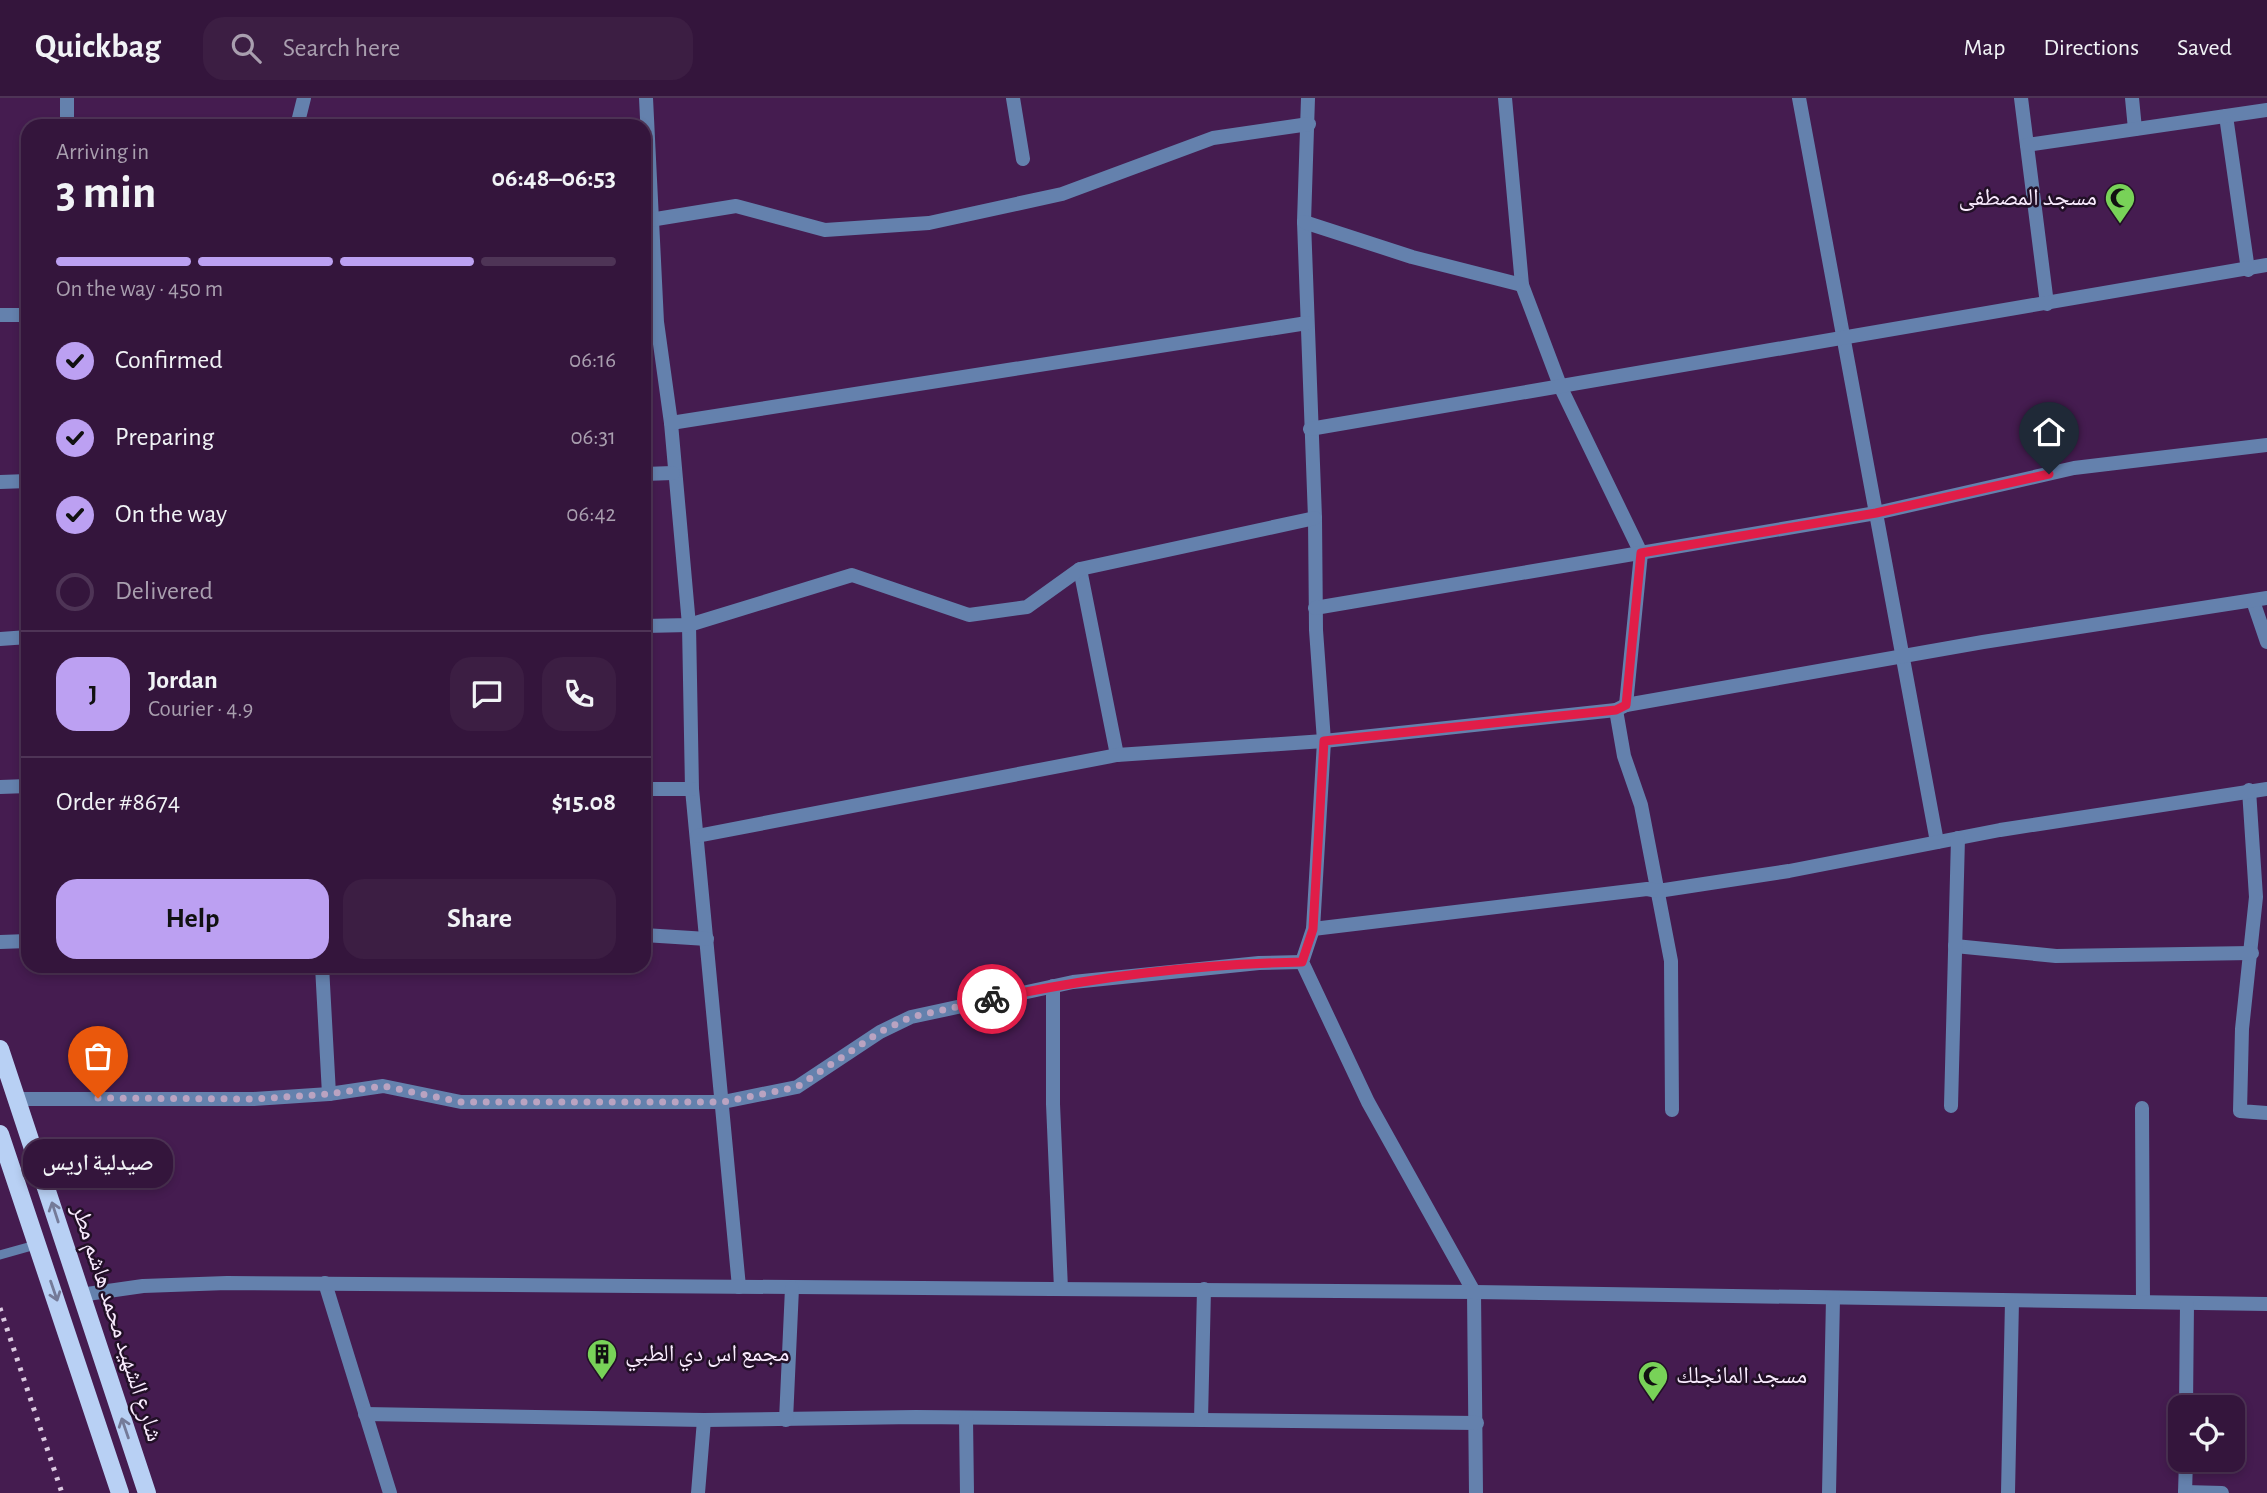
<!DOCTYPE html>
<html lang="en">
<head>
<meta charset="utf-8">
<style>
	:root { --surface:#34153c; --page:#3c1e43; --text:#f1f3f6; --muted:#a99faf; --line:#4e3456; --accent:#bca0f2 }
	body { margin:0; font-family:"Alegreya Sans","Noto Naskh Arabic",sans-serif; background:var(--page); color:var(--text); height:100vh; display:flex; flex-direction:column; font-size:26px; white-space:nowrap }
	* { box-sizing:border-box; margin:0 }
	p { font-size:23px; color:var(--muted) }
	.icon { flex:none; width:38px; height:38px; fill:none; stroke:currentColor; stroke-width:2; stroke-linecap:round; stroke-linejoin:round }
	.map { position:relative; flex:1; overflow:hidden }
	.sheet { position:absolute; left:21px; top:21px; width:630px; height:854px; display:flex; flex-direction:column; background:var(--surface); border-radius:21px; box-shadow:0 4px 10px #0003,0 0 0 2px var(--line) }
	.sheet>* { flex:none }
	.buttons { position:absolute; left:2168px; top:1297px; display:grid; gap:14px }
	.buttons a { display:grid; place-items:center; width:77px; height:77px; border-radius:14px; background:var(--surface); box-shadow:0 4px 10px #0003,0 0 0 2px var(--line); font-size:35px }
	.pin { position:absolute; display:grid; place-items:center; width:60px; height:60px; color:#fff; margin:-72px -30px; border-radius:50% 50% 50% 0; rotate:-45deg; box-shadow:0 0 7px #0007 }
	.pin .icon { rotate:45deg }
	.courier { position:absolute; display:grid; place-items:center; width:70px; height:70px; margin:-35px; border:5px solid #e11d48; border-radius:50%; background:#fff; color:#222; box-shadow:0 2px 9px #0007 }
	.bubble { position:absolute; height:49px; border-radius:21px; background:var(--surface); box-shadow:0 4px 10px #0003,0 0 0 2px var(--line); font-size:23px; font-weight:600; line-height:49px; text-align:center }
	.headline em { font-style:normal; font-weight:600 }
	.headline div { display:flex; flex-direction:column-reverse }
	.headline { display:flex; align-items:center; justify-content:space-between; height:119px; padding:0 35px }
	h1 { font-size:46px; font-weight:600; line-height:52px }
	.bar { display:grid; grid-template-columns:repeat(4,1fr); gap:10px 7px; align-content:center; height:84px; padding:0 35px }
	.bar i { height:9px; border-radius:5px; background:var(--line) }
	.bar .current { background:var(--accent) }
	.bar p { grid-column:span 4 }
	.line { display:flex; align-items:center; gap:18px; padding:0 35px; border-top:2px solid var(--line) }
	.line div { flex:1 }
	.round { display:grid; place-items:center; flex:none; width:74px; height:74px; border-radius:21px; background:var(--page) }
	ol { padding:0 35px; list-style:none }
	li { display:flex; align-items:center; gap:21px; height:77px }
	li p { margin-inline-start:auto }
	li .icon { padding:7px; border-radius:50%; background:var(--accent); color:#111; stroke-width:4 }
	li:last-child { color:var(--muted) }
	li i { width:38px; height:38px; border:4px solid var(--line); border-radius:50% }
	.cta { display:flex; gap:14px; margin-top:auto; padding:14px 35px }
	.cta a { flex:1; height:80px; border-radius:21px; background:var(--accent); color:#111; font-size:28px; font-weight:600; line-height:80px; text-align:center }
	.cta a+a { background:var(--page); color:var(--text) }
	header { display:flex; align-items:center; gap:42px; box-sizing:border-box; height:98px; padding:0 35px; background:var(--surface); border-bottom:2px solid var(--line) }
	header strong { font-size:33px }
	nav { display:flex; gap:38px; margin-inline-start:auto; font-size:24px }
	.search { width:490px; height:63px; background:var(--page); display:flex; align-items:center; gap:18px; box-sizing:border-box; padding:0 24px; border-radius:21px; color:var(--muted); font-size:26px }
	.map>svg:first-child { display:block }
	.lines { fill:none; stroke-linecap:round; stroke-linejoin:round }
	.lane { stroke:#6481ad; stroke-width:9 }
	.street { stroke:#6481ad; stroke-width:14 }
	.primary { stroke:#b8d0f4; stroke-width:18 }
	.rail { stroke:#dbc9e1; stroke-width:5; stroke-dasharray:3.5 7; stroke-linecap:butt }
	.oneway { stroke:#747a98 }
	.done { stroke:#baa3c1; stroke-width:7; stroke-dasharray:0 12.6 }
	.route { stroke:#e11d48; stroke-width:9 }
	.labels { text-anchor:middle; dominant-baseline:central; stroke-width:5; stroke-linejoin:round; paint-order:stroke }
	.poi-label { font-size:24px; fill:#f9ebfe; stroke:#221027; text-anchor:start }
	.street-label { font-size:24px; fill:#f9ebfe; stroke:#221027 }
</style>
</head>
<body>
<header>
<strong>Quickbag</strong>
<div class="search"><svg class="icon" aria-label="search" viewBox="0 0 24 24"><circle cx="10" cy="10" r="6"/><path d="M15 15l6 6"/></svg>Search here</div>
<nav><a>Map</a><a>Directions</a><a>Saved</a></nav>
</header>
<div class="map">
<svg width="2267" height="1395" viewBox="0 0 2267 1395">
	<rect width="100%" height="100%" fill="#451c50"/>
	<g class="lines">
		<path class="lane" d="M0 1157 39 1146"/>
		<g class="street">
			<path d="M67 0V28"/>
			<path d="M646 0 657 224 671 325 689 527 692 691 739 1189"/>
			<path d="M1013 0 1023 61"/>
			<path d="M1308 0 1304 124 1315 420 1316 532 1324 643 1313 831 1302 864 1368 1004 1474 1194 1476 1395"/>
			<path d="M1505 0 1522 187 1561 290 1641 455 1626 607"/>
			<path d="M1799 0 1937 744"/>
			<path d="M2021 0 2047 206"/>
			<path d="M2132 0 2135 31"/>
			<path d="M2226 18 2248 172"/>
			<path d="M297 28 304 0"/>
			<path d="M2027 47 2267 12"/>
			<path d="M650 122 736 108 825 132 929 125 1062 96 1213 40 1309 26"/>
			<path d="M1304 124 1412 159 1522 187"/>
			<path d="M0 217H28"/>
			<path d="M671 325 1307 225"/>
			<path d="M1310 331 2267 167"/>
			<path d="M644 376 673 375"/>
			<path d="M0 384 28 383"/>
			<path d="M1080 471 1117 657"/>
			<path d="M2253 503 2267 544"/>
			<path d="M1315 510 1876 415 2074 370 2267 347"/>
			<path d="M644 528 689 527 852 477 969 517 1027 509 1080 471 1315 420"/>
			<path d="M0 541 28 539"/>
			<path d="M1616 612 1624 658 1641 707 1671 863 1672 1012"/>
			<path d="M0 689 28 688"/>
			<path d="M644 691H692"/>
			<path d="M2249 692 2256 799 2242 931 2240 1013 2267 1015"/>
			<path d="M697 738 1117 657 1324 643 1616 612 1626 607 1983 544 2267 500"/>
			<path d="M1313 831 1647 791 1658 793 1789 773 2000 732 2267 691"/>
			<path d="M644 837 707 841"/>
			<path d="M0 844 28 843"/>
			<path d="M1955 848 2056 858 2252 855"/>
			<path d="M322 868 329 996"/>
			<path d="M1053 888V1006L1061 1191"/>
			<path d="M17 1001H254L329 996 383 988 461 1004H723L797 989 880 934 911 919 1073 884 1259 865 1302 864"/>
			<path d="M1951 1008 1958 740"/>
			<path d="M2142 1010 2143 1204"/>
			<path d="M325 1185 390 1395"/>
			<path d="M80 1197 143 1188 227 1185 1474 1194 2267 1206"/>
			<path d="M2186 1309 2187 1206"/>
			<path d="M365 1316 704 1322 916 1319 1477 1325"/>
			<path d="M966 1320 967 1395"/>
			<path d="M786 1322 792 1190"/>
			<path d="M1201 1322 1204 1191"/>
			<path d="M2185 1394 2222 1395"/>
			<path d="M698 1395 704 1322"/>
			<path d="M1829 1395 1833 1200"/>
			<path d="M2008 1395 2012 1203"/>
			<path d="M2185 1395 2186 1362"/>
		</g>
		<g class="primary">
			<path d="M0 951 147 1395"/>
			<path d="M0 1036 120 1395"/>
		</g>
		<path class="rail" d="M0 1210 62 1395"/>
	</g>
	<defs><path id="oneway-shaft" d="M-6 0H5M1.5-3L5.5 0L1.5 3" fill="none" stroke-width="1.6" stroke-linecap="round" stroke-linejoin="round" transform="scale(1.75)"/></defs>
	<g class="oneway">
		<use href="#oneway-shaft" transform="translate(55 1114) rotate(-108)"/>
		<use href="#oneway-shaft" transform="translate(54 1193) rotate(71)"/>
		<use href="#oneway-shaft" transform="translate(125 1330) rotate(-109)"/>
	</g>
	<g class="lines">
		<path class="done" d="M98 1000 254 1001 329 996 383 988 461 1004H723L797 989 880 934 911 919 992 901"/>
		<path class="route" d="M992 901C1093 879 1198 866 1302 864L1313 831 1324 643 1616 612 1626 607 1641 455 1876 415 2049 376"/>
	</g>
	<defs>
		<g id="mosque-pin" transform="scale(1.575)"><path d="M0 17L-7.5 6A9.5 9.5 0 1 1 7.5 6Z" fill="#78d258" stroke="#221027"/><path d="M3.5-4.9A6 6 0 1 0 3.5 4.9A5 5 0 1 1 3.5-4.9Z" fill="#111"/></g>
		<g id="building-pin" transform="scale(1.575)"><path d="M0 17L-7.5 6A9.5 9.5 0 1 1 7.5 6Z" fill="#78d258" stroke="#221027"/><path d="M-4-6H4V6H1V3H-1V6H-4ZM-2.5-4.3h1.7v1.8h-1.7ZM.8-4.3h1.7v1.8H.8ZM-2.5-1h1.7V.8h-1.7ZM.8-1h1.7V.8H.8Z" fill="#111"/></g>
	</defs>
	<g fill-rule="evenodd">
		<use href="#mosque-pin" x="2120" y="100"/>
		<use href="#building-pin" x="602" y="1256"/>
		<use href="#mosque-pin" x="1653" y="1278"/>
	</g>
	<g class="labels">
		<g class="poi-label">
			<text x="2097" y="100" text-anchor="end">مسجد المصطفى</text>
			<text x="625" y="1256">مجمع اس دي الطبي</text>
			<text x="1676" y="1278">مسجد المانجلك</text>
		</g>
		<g class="street-label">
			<text transform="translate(117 1225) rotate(72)">شارع الشهيد محمد هاشم مطر</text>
		</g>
	</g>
</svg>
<div class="buttons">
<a><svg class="icon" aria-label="locate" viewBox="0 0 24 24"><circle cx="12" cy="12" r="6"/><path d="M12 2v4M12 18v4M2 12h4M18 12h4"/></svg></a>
</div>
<div class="pin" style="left:98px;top:1000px;background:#ea580c"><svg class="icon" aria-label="bag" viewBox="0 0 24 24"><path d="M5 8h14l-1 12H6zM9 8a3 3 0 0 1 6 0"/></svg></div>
<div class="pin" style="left:2049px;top:376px;background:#1f2937"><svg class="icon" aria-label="home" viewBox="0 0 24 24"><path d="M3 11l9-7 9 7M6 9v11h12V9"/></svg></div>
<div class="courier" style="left:992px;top:901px"><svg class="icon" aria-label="bike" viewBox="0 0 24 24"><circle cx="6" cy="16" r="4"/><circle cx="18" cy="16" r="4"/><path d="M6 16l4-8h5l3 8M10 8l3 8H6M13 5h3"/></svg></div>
<div class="bubble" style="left:23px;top:1041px;width:150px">صيدلية اريس</div>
<section class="sheet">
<div class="headline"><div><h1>3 min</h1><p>Arriving in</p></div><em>06:48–06:53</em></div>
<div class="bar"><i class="current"></i><i class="current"></i><i class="current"></i><i></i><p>On the way · 450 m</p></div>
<ol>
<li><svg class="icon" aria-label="check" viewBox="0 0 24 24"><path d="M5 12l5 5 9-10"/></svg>Confirmed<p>06:16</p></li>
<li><svg class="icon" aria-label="check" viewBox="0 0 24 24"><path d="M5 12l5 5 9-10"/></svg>Preparing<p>06:31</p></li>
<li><svg class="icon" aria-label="check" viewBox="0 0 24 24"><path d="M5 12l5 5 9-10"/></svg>On the way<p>06:42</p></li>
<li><i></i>Delivered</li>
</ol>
<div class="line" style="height:126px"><b class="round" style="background:var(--accent);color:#111">J</b><div><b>Jordan</b><p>Courier · 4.9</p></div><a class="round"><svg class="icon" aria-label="chat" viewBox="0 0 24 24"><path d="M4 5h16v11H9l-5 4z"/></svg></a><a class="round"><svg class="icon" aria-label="phone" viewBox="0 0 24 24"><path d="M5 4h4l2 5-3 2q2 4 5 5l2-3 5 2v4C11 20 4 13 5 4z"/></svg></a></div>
<div class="line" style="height:91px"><div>Order #8674</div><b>$15.08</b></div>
<div class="cta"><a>Help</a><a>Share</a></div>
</section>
</div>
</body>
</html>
